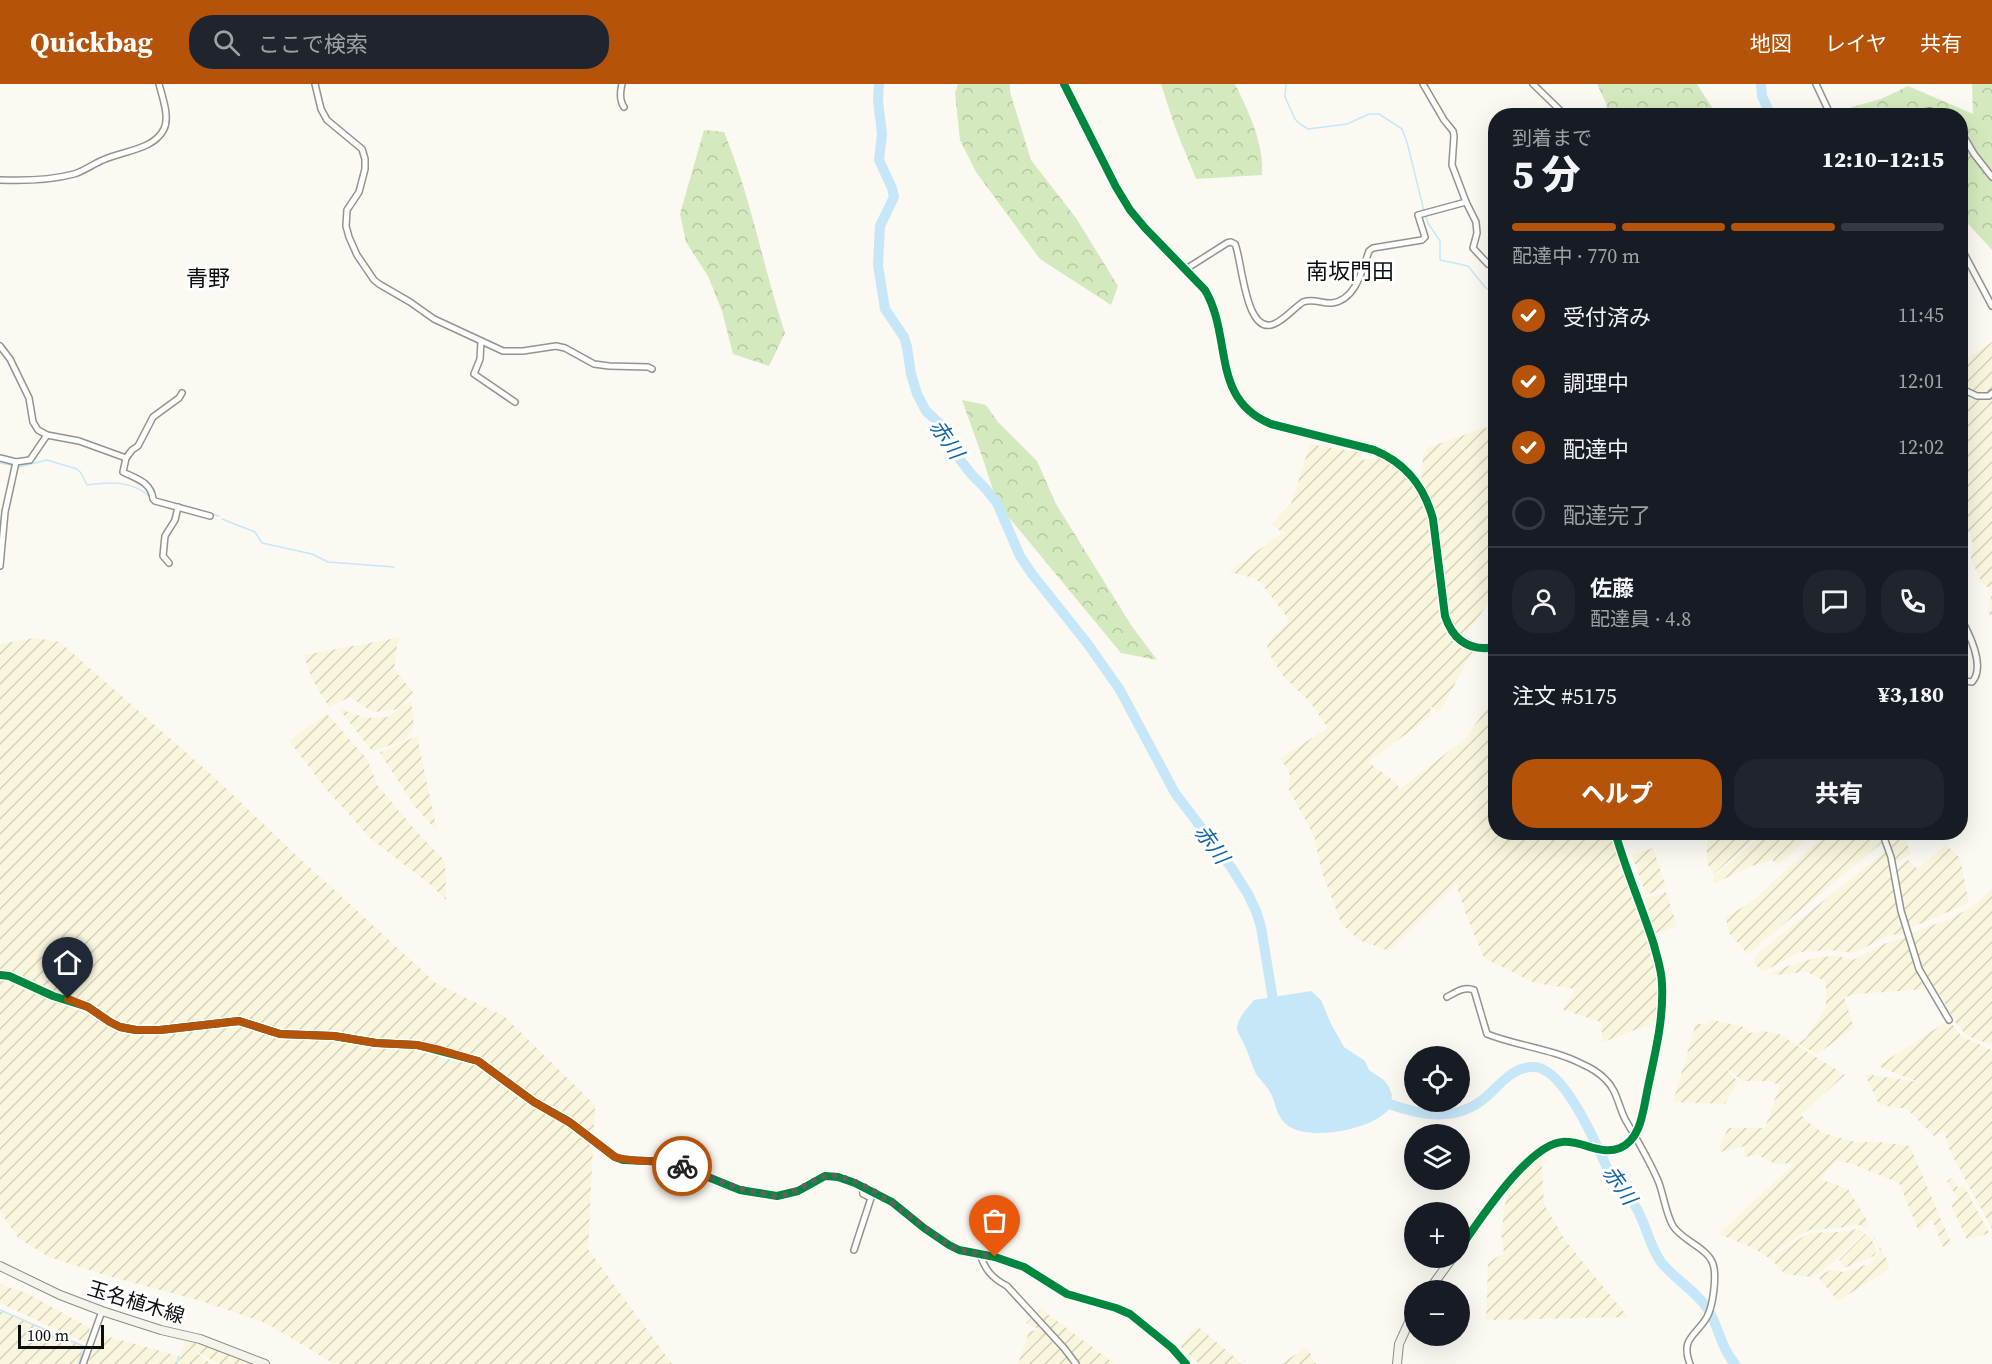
<!DOCTYPE html>
<html lang="ja">
<head>
<meta charset="utf-8">
<style>
	:root { --surface:#171b24; --page:#20242c; --text:#f1f3f6; --muted:#9ea1a6; --line:#363941; --accent:#b45309 }
	body { margin:0; font-family:"Source Serif 4","Noto Sans JP",serif; background:var(--page); color:var(--text); height:100vh; display:flex; flex-direction:column; font-size:22px; white-space:nowrap }
	* { box-sizing:border-box; margin:0 }
	p { font-size:20px; color:var(--muted) }
	.icon { flex:none; width:33px; height:33px; fill:none; stroke:currentColor; stroke-width:2; stroke-linecap:round; stroke-linejoin:round }
	.map { position:relative; flex:1; overflow:hidden }
	.drawer { position:absolute; left:1488px; top:24px; width:480px; height:732px; display:flex; flex-direction:column; background:var(--surface); border-radius:24px; box-shadow:0 6px 24px #0002 }
	.drawer>* { flex:none }
	.controls { position:absolute; left:1404px; top:962px; display:grid; gap:12px }
	.controls a { display:grid; place-items:center; width:66px; height:66px; border-radius:50%; background:var(--surface); box-shadow:0 6px 24px #0002; font-size:30px }
	.scale { position:absolute; left:18px; bottom:15px; width:86px; box-sizing:border-box; padding-left:6px; border:3px solid #0d0d0d; border-top:0; font-size:16px; line-height:21px; white-space:nowrap; color:#0d0d0d; -webkit-text-stroke:4px #fff; paint-order:stroke }
	.pin { position:absolute; display:grid; place-items:center; width:51px; height:51px; color:#fff; margin:-62px -26px; border-radius:50% 50% 50% 0; rotate:-45deg; box-shadow:0 0 6px #0007 }
	.pin .icon { rotate:45deg }
	.courier { position:absolute; display:grid; place-items:center; width:60px; height:60px; margin:-30px; border:4px solid #b45309; border-radius:50%; background:#fff; color:#222; box-shadow:0 2px 8px #0007 }
	.head em { font-style:normal; font-weight:800 }
	.head div { display:flex; flex-direction:column-reverse }
	.head { display:flex; align-items:center; justify-content:space-between; height:102px; padding:0 24px }
	h1 { font-size:39px; font-weight:800; line-height:45px }
	.bar { display:grid; grid-template-columns:repeat(4,1fr); gap:9px 6px; align-content:center; height:72px; padding:0 24px }
	.bar i { height:8px; border-radius:4px; background:var(--line) }
	.bar .active { background:var(--accent) }
	.bar p { grid-column:span 4 }
	.line { display:flex; align-items:center; gap:15px; padding:0 24px; border-top:2px solid var(--line) }
	.line div { flex:1 }
	.round { display:grid; place-items:center; flex:none; width:63px; height:63px; border-radius:24px; background:var(--page) }
	ol { padding:0 24px; list-style:none }
	li { display:flex; align-items:center; gap:18px; height:66px }
	li p { margin-inline-start:auto }
	li .icon { padding:6px; border-radius:50%; background:var(--accent); color:#fff; stroke-width:4 }
	li:last-child { color:var(--muted) }
	li i { width:33px; height:33px; border:3px solid var(--line); border-radius:50% }
	.button { display:flex; gap:12px; margin-top:auto; padding:12px 24px }
	.button a { flex:1; height:69px; border-radius:24px; background:var(--accent); color:#fff; font-size:24px; font-weight:800; line-height:69px; text-align:center }
	.button a+a { background:var(--page); color:var(--text) }
	header { display:flex; align-items:center; gap:36px; box-sizing:border-box; height:84px; padding:0 30px; background:var(--accent); color:#fff }
	header strong { font-size:28px }
	nav { display:flex; gap:33px; margin-inline-start:auto; font-size:21px }
	.search { width:420px; height:54px; background:var(--page); display:flex; align-items:center; gap:15px; box-sizing:border-box; padding:0 21px; border-radius:24px; color:var(--muted); font-size:22px }
	.map>svg:first-child { display:block }
	.farmland { fill:url(#farmland-furrows) }
	.forest { fill:url(#forest-crowns) }
	.water { fill:#c6e7f7 }
	.lines { fill:none; stroke-linecap:round; stroke-linejoin:round }
	.stream { stroke:#c6e7f7; stroke-width:1.5 }
	.river { stroke:#c6e7f7; stroke-width:10 }
	.street-casing { stroke:#949390; stroke-width:8 }
	.secondary-casing { stroke:#8b8a87; stroke-width:10 }
	.street { stroke:#fefefd; stroke-width:5 }
	.secondary { stroke:#f5f4ea; stroke-width:8 }
	.cycleway-casing { stroke:#fff; stroke-width:11 }
	.cycleway { stroke:#00873e; stroke-width:8 }
	.done { stroke:#60605d; stroke-width:6; stroke-dasharray:0 10.8 }
	.route { stroke:#b45309; stroke-width:8 }
	.labels { text-anchor:middle; dominant-baseline:central; stroke-width:6; stroke-linejoin:round; paint-order:stroke }
	.street-label { font-size:20px; fill:#0d0d0d; stroke:#fff }
	.water-label { font-size:21px; font-style:italic; fill:#1066a6; stroke:#fff }
	.quarter-label { font-size:22px; fill:#0d0d0d; stroke:#fff }
</style>
</head>
<body>
<header>
<strong>Quickbag</strong>
<div class="search"><svg class="icon" aria-label="search" viewBox="0 0 24 24"><circle cx="10" cy="10" r="6"/><path d="M15 15l6 6"/></svg>ここで検索</div>
<nav><a>地図</a><a>レイヤ</a><a>共有</a></nav>
</header>
<div class="map">
<svg width="1992" height="1280" viewBox="0 0 1992 1280">
	<defs>
		<pattern id="farmland-furrows" width="10" height="10" patternUnits="userSpaceOnUse" patternTransform="scale(1.5)"><rect width="10" height="10" fill="#f9f6dd"/><path d="M-1 1l2-2M0 10L10 0M9 11l2-2" fill="none" stroke="#d4d2bc"/></pattern>
		<pattern id="forest-crowns" width="20" height="18" patternUnits="userSpaceOnUse" patternTransform="scale(1.5)"><rect width="20" height="18" fill="#d4eabe"/><path d="M2 6a3 3 0 1 1 6 0M12 15a3 3 0 1 1 6 0" fill="none" stroke="#b5c8a2"/></pattern>
	</defs>
	<rect width="100%" height="100%" fill="#fbf9f2"/>
	<g class="farmland">
		<path d="M1992 258V533L1988 529 1992 507 1981 497 1971 475 1973 460 1970 450 1961 443V279Z"/>
		<path d="M1495 342V510L1461 557 1475 563 1439 629 1429 621 1432 631 1368 678 1394 697 1400 705 1466 654 1495 612 1496 748 1616 749 1662 899 1661 936 1603 958 1601 938 1563 926 1575 905 1535 899 1484 874 1465 828 1456 800 1389 867 1359 856 1341 839 1322 788 1314 752 1288 704 1290 692 1288 686 1280 674 1328 644 1309 617 1284 593 1272 575 1267 562 1272 553 1288 539 1287 533 1261 499 1254 494 1229 488 1282 449 1292 454 1271 441 1291 420 1310 360 1362 369 1361 376 1390 373 1421 403 1423 371 1427 364 1481 345Z"/>
		<path d="M402 553 397 561 394 585 413 608 402 622 411 617 414 643 405 656 372 667 339 625 367 634 388 633 399 625 373 628 350 613 329 623 312 595 304 571Z"/>
		<path d="M34 554 60 558 213 692 296 771 437 900 504 932 595 1021 588 1165 672 1280H334L266 1239 201 1217 108 1192 49 1173 18 1154 0 1127V560Z"/>
		<path d="M327 630 367 675 378 702 415 746 445 777 446 816 431 801 371 755 327 706 289 657Z"/>
		<path d="M417 652 437 747 416 724 380 669Z"/>
		<path d="M1765 748 1814 749 1778 781 1772 776 1752 782 1713 800 1714 793Z"/>
		<path d="M1706 749V748L1760 749 1714 790 1707 779V758Z"/>
		<path d="M1827 749H1878L1883 758 1748 870 1728 848 1726 833 1750 819Z"/>
		<path d="M1885 749H1903L1911 770 1895 779 1892 764Z"/>
		<path d="M1946 761 1960 774 1969 819 1910 844 1902 820 1895 785 1908 776 1917 785Z"/>
		<path d="M1653 764 1666 803 1646 811 1632 771Z"/>
		<path d="M1886 767 1903 850 1889 851 1854 869 1829 866 1800 868 1762 888 1753 877 1759 868Z"/>
		<path d="M1992 804V961L1967 952 1956 939 1940 911 1924 890 1911 849 1952 834 1973 822Z"/>
		<path d="M1666 808 1677 842 1656 849 1645 815Z"/>
		<path d="M1906 852 1926 905 1857 910 1844 913 1854 944 1817 970 1798 960 1806 954 1826 924V898L1806 887 1790 890 1768 891 1788 882 1818 873 1838 872 1853 876 1884 860Z"/>
		<path d="M1712 936 1741 942 1748 946 1749 949 1763 947 1779 950 1845 991 1801 1030 1805 1036 1823 1049 1855 1058H1879L1910 1062 1951 1159 1943 1163 1932 1135 1919 1148 1899 1099 1850 1079 1836 1077 1820 1095 1848 1105 1868 1138 1866 1144 1857 1140 1847 1143 1809 1146 1775 1167 1772 1173 1809 1149 1838 1148 1859 1145 1864 1149 1830 1181 1813 1193 1785 1190 1771 1175 1751 1163 1719 1150 1795 1079 1775 1080 1758 1071 1744 1073 1745 1062 1720 1068 1719 1065 1728 1044H1765L1780 1001 1768 997H1742L1724 982 1738 998 1725 1020 1673 1018 1696 939 1705 941Z"/>
		<path d="M1949 936 1961 952 1992 966V1145L1950 1067 1944 1047 1934 1052 1907 1025 1879 1021 1865 990 1918 998 1878 982Z"/>
		<path d="M1541 1068 1544 1120 1565 1156 1628 1233 1486 1236 1488 1179 1504 1169 1501 1150 1508 1099Z"/>
		<path d="M1952 1094 1959 1105 1964 1102 1989 1149 1967 1156 1951 1120 1958 1115 1947 1097Z"/>
		<path d="M1870 1146 1887 1176 1889 1185 1838 1217 1818 1193 1830 1186 1843 1188 1872 1179 1880 1166Z"/>
		<path d="M1865 1150 1870 1153 1877 1166 1874 1172 1844 1184 1839 1176Z"/>
		<path d="M0 1200 26 1209 90 1244 86 1259 0 1219Z"/>
		<path d="M0 1225 83 1262 79 1280H0Z"/>
		<path d="M1041 1225 1115 1280H1018L1029 1248 1039 1245 1026 1239Z"/>
		<path d="M1197 1242 1238 1276 1241 1280H1199L1180 1262Z"/>
		<path d="M102 1251 179 1272 177 1280H87Z"/>
		<path d="M186 1254 229 1268 257 1280H218L191 1264 211 1280H178Z"/>
		<path d="M1307 1263 1316 1280H1281Z"/>
	</g>
	<g class="forest">
		<path d="M958 0H1010V8L1031 76 1076 134 1118 202 1111 221 1040 175 976 88 960 56 955 9Z"/>
		<path d="M1161 0H1235C1249 28 1264 60 1262 91L1196 95 1175 43Z"/>
		<path d="M1597 0H1697L1717 31H1608L1606 19Z"/>
		<path d="M1972 0H1992V166L1961 132 1960 32H1847L1852 23 1881 15 1908 2 1973 30Z"/>
		<path d="M704 46 724 48C751 113 763 183 785 249L769 282 733 270 722 227 708 192 686 158 680 130Z"/>
		<path d="M962 316 986 321 998 338 1037 377 1056 420 1131 541 1157 576 1121 569 997 419 984 378Z"/>
	</g>
	<path class="water" d="M1311 907 1321 916 1331 940 1344 963 1365 977 1369 986 1384 996 1389 1003 1392 1011 1390 1024C1374 1046 1308 1058 1287 1041 1275 1031 1277 1020 1270 1008 1267 1002 1260 996 1256 990 1251 979 1248 967 1242 956 1240 952 1237 948 1237 943 1238 933 1249 923 1254 916Z"/>
	<g class="lines">
		<g class="stream">
			<path d="M1286 0 1285 13 1295 35 1300 40 1308 45 1347 40 1369 30H1379L1402 45 1407 58 1424 127"/>
			<path d="M1426 132 1428 139 1440 157V176L1468 182 1485 203 1496 212"/>
			<path d="M0 379 11 381"/>
			<path d="M19 383 47 376 77 385 81 389 87 401C110 398 130 396 149 412"/>
			<path d="M174 419 219 432"/>
			<path d="M222 435 255 448 262 459 312 470 328 478 394 483"/>
			<path d="M0 1226 83 1262 79 1280"/>
			<path d="M177 1280 179 1272"/>
		</g>
		<g class="river">
			<path d="M879 0 878 17 882 50 879 76 892 104 894 113 880 142 878 181 885 225 904 253 907 263 911 290 917 310 926 327 940 340 947 351 958 373 972 391 985 404 997 419 1020 472 1032 490 1087 559 1120 606 1175 709 1231 783 1248 810 1256 827 1261 843 1273 916 1278 926"/>
			<path d="M1761 0 1762 12 1771 32"/>
			<path d="M1379 1016C1414 1030 1454 1041 1486 1013 1501 1000 1513 982 1535 983 1565 985 1598 1064 1609 1088 1616 1104 1626 1107 1634 1120 1646 1138 1649 1162 1661 1178 1675 1196 1697 1207 1709 1227 1719 1244 1721 1264 1735 1280"/>
		</g>
		<g class="street-casing">
			<g id="street">
				<path d="M315 0 321 25 327 36 362 65 365 75V85L359 108 347 126 346 142 349 153 357 171 374 196 379 200 410 218 434 235 503 267H523L556 262 565 264 594 280 609 282 648 283 652 285"/>
				<path d="M622 0C620 8 619 16 624 23"/>
				<path d="M1423 0 1444 36 1453 47 1454 52 1452 81 1466 118 1476 138 1477 149 1473 164 1488 180"/>
				<path d="M1533 0 1566 32"/>
				<path d="M1816 0 1831 32"/>
				<path d="M1908 32 1930 27 1948 32"/>
				<path d="M1960 46 1974 70 1992 93"/>
				<path d="M0 96C24 97 51 96 74 90 84 87 93 80 103 76 122 67 154 66 164 45 170 33 162 12 159 0"/>
				<path d="M1960 162 1992 222"/>
				<path d="M1186 185 1227 159 1231 158 1235 160C1242 175 1245 252 1274 240 1284 236 1294 224 1303 218 1314 214 1322 220 1332 219 1356 216 1362 186 1369 167L1373 164 1422 156 1425 153 1418 131 1466 118"/>
				<path d="M481 257 480 275 474 290 515 318"/>
				<path d="M0 262 10 275 29 314 33 338 38 346 47 351 79 357 126 374 123 388C137 395 151 398 153 415L155 417 210 432"/>
				<path d="M1960 304 1977 312H1989L1992 309"/>
				<path d="M0 374 16 378 30 376 47 351"/>
				<path d="M126 374 132 366 138 362 153 333 179 314 182 309"/>
				<path d="M169 479 163 472 165 452 175 436 178 423"/>
				<path d="M0 482 5 428 16 378"/>
				<path d="M1960 533C1969 549 1986 583 1972 598L1965 597 1960 594"/>
				<path d="M1882 748 1891 773 1901 827 1919 885 1949 936"/>
				<path d="M0 891 9 892 53 912 88 923 110 938 120 943 136 946H160L239 937 280 950 334 952 376 959 417 961 478 977 534 1018 568 1037 615 1073 623 1076 671 1078 740 1106 777 1112 798 1107 825 1092 838 1093 855 1099 892 1118 924 1144 949 1161 959 1166 995 1173 1024 1183 1067 1210 1116 1224 1130 1230 1172 1264 1186 1280"/>
				<path d="M1447 913C1456 908 1464 902 1474 906L1487 950C1517 962 1553 965 1582 980 1589 983 1599 989 1605 995 1617 1006 1618 1021 1625 1035 1637 1056 1650 1077 1659 1099 1664 1113 1666 1130 1673 1142 1683 1158 1711 1164 1714 1184 1716 1196 1713 1222 1707 1233 1696 1252 1680 1254 1690 1280"/>
				<path d="M854 1166 871 1114 863 1110 862 1102"/>
				<path d="M980 1170C985 1186 992 1194 1007 1202L1064 1264 1076 1280"/>
				<path d="M83 1280 102 1227"/>
			</g>
		</g>
		<g class="secondary-casing">
			<g id="secondary">
				<path d="M1064 0 1116 103 1130 126 1145 144 1205 206C1233 254 1210 315 1271 340L1374 366C1406 379 1424 402 1433 435L1445 532C1453 556 1469 568 1496 563"/>
				<path d="M1460 1164C1480 1136 1528 1061 1562 1058 1582 1056 1600 1072 1620 1064 1641 1055 1643 1027 1647 1008 1654 973 1664 937 1662 900 1662 887 1657 873 1654 861 1642 823 1626 787 1615 748"/>
				<path d="M0 1182 60 1211 102 1227 161 1246 200 1255 265 1280"/>
				<path d="M1429 1206 1453 1173"/>
				<path d="M1397 1280 1399 1260 1414 1227"/>
			</g>
		</g>
		<use href="#street" class="street"/>
		<use href="#secondary" class="secondary"/>
		<g class="cycleway-casing">
			<g id="cycleway">
				<path d="M1064 0 1116 103 1130 126 1145 144 1205 206C1233 254 1210 315 1271 340L1374 366C1406 379 1424 402 1433 435L1445 532C1453 556 1469 568 1496 563"/>
				<path d="M0 891 9 892 53 912 88 923 110 938 120 943 136 946H160L239 937 280 950 334 952 376 959 417 961 478 977 534 1018 568 1037 615 1073 623 1076 671 1078 740 1106 777 1112 798 1107 825 1092 838 1093 855 1099 892 1118 924 1144 949 1161 959 1166 995 1173 1024 1183 1067 1210 1116 1224 1130 1230 1172 1264 1186 1280"/>
				<path d="M1460 1164C1480 1136 1528 1061 1562 1058 1582 1056 1600 1072 1620 1064 1641 1055 1643 1027 1647 1008 1654 973 1664 937 1662 900 1662 887 1657 873 1654 861 1642 823 1626 787 1615 748"/>
			</g>
		</g>
		<use href="#cycleway" class="cycleway"/>
	</g>
	<g class="lines">
		<path class="done" d="M682 1082C708 1092 732 1104 760 1109 765 1110 772 1113 778 1112 799 1111 816 1088 837 1092 880 1102 914 1138 949 1161L959 1166 995 1173"/>
		<path class="route" d="M68 915 88 923 110 938 120 943 136 946H160L239 937 280 950 334 952 376 959 417 961 440 966 478 977 534 1018 572 1040 615 1073C637 1080 661 1074 682 1082"/>
	</g>
	<g class="labels">
		<g class="street-label">
			<text transform="translate(136 1218) rotate(17)">玉名植木線</text>
		</g>
		<g class="water-label">
			<text transform="translate(947 355) rotate(56)">赤川</text>
			<text transform="translate(1212 760) rotate(54)">赤川</text>
			<text transform="translate(1620 1101) rotate(55)">赤川</text>
		</g>
		<g class="quarter-label">
			<text x="1350" y="187">南坂門田</text>
			<text x="208" y="194">青野</text>
		</g>
	</g>
</svg>
<div class="controls">
<a><svg class="icon" aria-label="locate" viewBox="0 0 24 24"><circle cx="12" cy="12" r="6"/><path d="M12 2v4M12 18v4M2 12h4M18 12h4"/></svg></a>
<a><svg class="icon" aria-label="layers" viewBox="0 0 24 24"><path d="M12 4l9 5-9 5-9-5zM3 14l9 5 9-5"/></svg></a>
<a>+</a>
<a>−</a>
</div>
<div class="scale">100 m</div>
<div class="pin" style="left:995px;top:1173px;background:#ea580c"><svg class="icon" aria-label="bag" viewBox="0 0 24 24"><path d="M5 8h14l-1 12H6zM9 8a3 3 0 0 1 6 0"/></svg></div>
<div class="pin" style="left:68px;top:915px;background:#1f2937"><svg class="icon" aria-label="home" viewBox="0 0 24 24"><path d="M3 11l9-7 9 7M6 9v11h12V9"/></svg></div>
<div class="courier" style="left:682px;top:1082px"><svg class="icon" aria-label="bike" viewBox="0 0 24 24"><circle cx="6" cy="16" r="4"/><circle cx="18" cy="16" r="4"/><path d="M6 16l4-8h5l3 8M10 8l3 8H6M13 5h3"/></svg></div>
<section class="drawer">
<div class="head"><div><h1>5 分</h1><p>到着まで</p></div><em>12:10–12:15</em></div>
<div class="bar"><i class="active"></i><i class="active"></i><i class="active"></i><i></i><p>配達中 · 770 m</p></div>
<ol>
<li><svg class="icon" aria-label="check" viewBox="0 0 24 24"><path d="M5 12l5 5 9-10"/></svg>受付済み<p>11:45</p></li>
<li><svg class="icon" aria-label="check" viewBox="0 0 24 24"><path d="M5 12l5 5 9-10"/></svg>調理中<p>12:01</p></li>
<li><svg class="icon" aria-label="check" viewBox="0 0 24 24"><path d="M5 12l5 5 9-10"/></svg>配達中<p>12:02</p></li>
<li><i></i>配達完了</li>
</ol>
<div class="line" style="height:108px"><a class="round"><svg class="icon" aria-label="person" viewBox="0 0 24 24"><circle cx="12" cy="8" r="4"/><path d="M4 21q1-7 8-7t8 7"/></svg></a><div><b>佐藤</b><p>配達員 · 4.8</p></div><a class="round"><svg class="icon" aria-label="chat" viewBox="0 0 24 24"><path d="M4 5h16v11H9l-5 4z"/></svg></a><a class="round"><svg class="icon" aria-label="phone" viewBox="0 0 24 24"><path d="M5 4h4l2 5-3 2q2 4 5 5l2-3 5 2v4C11 20 4 13 5 4z"/></svg></a></div>
<div class="line" style="height:78px"><div>注文 #5175</div><b>¥3,180</b></div>
<div class="button"><a>ヘルプ</a><a>共有</a></div>
</section>
</div>
</body>
</html>
